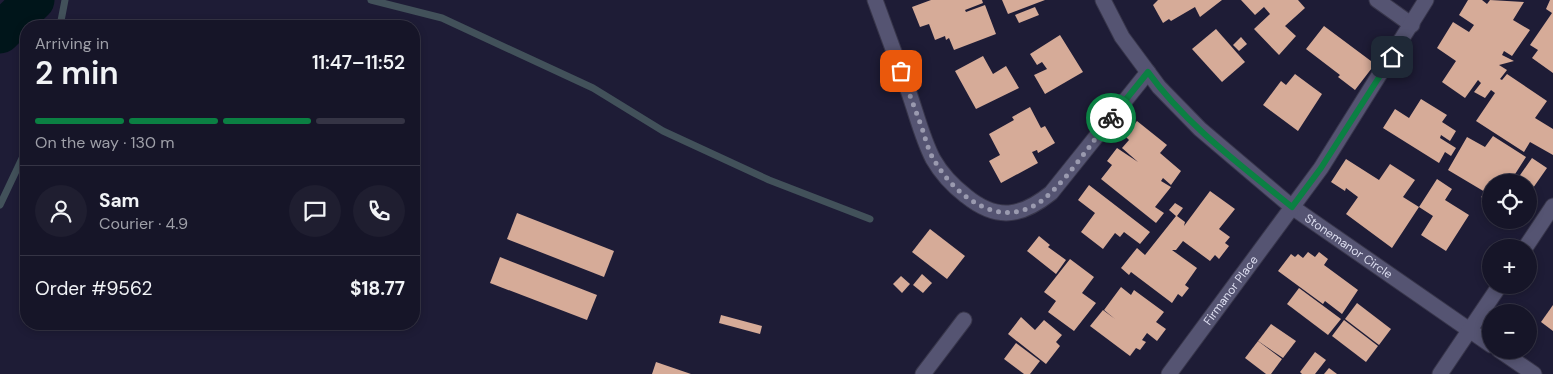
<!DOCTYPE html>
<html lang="en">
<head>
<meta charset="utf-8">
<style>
	:root { --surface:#161528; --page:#1f1e30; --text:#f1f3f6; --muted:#9e9fa8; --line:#353445; --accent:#0b8043 }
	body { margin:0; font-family:"DM Sans",sans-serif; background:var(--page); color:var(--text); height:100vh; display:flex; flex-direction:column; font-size:19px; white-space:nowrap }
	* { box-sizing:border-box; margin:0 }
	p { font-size:16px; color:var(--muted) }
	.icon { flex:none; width:28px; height:28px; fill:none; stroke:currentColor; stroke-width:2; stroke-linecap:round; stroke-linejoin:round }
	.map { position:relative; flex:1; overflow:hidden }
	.drawer { position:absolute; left:20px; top:20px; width:400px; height:310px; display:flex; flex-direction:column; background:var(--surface); border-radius:20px; box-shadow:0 2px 8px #0003,0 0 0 1px var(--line) }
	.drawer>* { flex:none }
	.tools { position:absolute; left:1482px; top:174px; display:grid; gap:10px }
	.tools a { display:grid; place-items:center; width:55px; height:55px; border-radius:50%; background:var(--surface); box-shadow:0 2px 8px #0003,0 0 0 1px var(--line); font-size:25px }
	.pin { position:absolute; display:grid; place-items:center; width:42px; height:42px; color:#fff; margin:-21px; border-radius:10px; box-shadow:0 2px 8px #0006 }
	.courier { position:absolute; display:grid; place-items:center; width:50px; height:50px; margin:-25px; border:4px solid #0b8043; border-radius:50%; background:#fff; color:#222; box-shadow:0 1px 6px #0007 }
	.summary em { font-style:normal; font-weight:600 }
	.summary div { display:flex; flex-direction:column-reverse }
	.summary { display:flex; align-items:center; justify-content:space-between; height:85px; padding:0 15px }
	h1 { font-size:32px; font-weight:600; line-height:38px }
	.bar { display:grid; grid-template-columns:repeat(4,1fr); gap:8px 5px; align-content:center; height:60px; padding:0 15px }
	.bar i { height:6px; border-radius:4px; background:var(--line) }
	.bar .selected { background:var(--accent) }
	.bar p { grid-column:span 4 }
	.line { display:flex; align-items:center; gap:12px; padding:0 15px; border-top:1px solid var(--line) }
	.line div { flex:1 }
	.round { display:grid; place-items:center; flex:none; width:52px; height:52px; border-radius:26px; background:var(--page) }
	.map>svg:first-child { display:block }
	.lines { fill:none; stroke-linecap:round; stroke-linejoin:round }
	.stream { stroke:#42515a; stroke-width:7 }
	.river { stroke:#00151a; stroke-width:41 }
	.building { fill:#d6ab98 }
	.street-casing { stroke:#38364b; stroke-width:17 }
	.secondary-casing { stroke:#38364b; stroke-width:17 }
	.street { stroke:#555472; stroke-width:15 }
	.secondary { stroke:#555472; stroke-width:15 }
	.done { stroke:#9a9aaf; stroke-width:5; stroke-dasharray:0 9 }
	.route { stroke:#0b8043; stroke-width:6 }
	.labels { text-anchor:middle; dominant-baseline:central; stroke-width:5; stroke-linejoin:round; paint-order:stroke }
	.street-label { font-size:12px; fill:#dddef0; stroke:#1e1c36 }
</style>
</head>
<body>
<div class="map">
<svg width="1553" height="374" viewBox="0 0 1553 374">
	<rect width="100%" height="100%" fill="#1e1c36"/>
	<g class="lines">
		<g class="stream">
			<path d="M371 0 442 18 593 88 663 131 769 180 870 219"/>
			<path d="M60 26 65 0"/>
			<path d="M0 205 26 150"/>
		</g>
		<path class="river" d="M0 33 34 0"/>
	</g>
	<g class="building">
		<path d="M931 0H982L983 3 965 10 966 12 985 5 996 34 954 50 949 38 946 40 945 36 935 40 929 24 920 27 912 7Z"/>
		<path d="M1002 0H1045L1008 14Z"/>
		<path d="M1158 0H1222L1200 17 1195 7 1171 21 1169 19 1163 23 1153 5Z"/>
		<path d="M1241 0H1298L1305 8 1285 26 1296 36 1279 55 1254 29 1270 14 1264 7 1255 15Z"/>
		<path d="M1468 0H1482L1487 4 1490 0 1524 2 1513 20 1530 30 1512 56 1504 51 1502 55 1514 61 1499 65 1507 70 1500 79 1502 80 1507 74 1547 101 1535 118 1553 129V155L1530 142 1524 152 1476 121 1495 93 1491 90 1485 98 1474 92 1481 83 1478 80 1465 98 1442 82 1456 61 1437 48 1453 22 1469 32 1474 25 1459 15Z"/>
		<path d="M1550 0H1553V73L1532 58 1538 50 1530 45 1552 13 1546 9Z"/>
		<path d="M1035 7 1039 15 1019 23 1015 15Z"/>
		<path d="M1324 26 1375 64 1355 90 1338 77 1340 75 1306 49Z"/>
		<path d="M1216 29 1245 62 1222 82 1192 49Z"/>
		<path d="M1060 35 1083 72 1045 94 1034 75 1047 69 1042 62 1037 65 1030 54Z"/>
		<path d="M1241 37 1247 44 1239 51 1233 45Z"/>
		<path d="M983 56 993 74 1006 66 1019 88 976 109 955 71Z"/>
		<path d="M1295 74 1322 94 1298 131 1263 105 1281 81 1286 85Z"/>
		<path d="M1421 99 1447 115 1442 122 1456 131 1450 141 1441 135 1440 138 1456 148 1451 156 1445 152 1439 163 1383 128 1395 109 1409 118Z"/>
		<path d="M1030 107 1041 128 1045 126 1055 143 1038 153 1037 150 1032 152 1038 163 1001 183 989 161 1000 155 989 134 1014 120 1012 117Z"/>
		<path d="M1137 121 1167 145 1160 153 1181 171 1171 185 1163 178 1161 181 1171 187 1155 207 1164 213 1156 223 1101 179 1112 165 1107 161 1117 148 1138 162 1122 148 1129 140 1125 136Z"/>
		<path d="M1493 136 1526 157 1510 182H1491V204L1481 197 1485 192 1448 170 1467 137 1485 147Z"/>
		<path d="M1532 158 1547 168 1533 188 1529 182 1518 178Z"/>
		<path d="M1346 159 1379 180 1390 164 1415 180 1403 197 1419 207 1392 248 1346 214 1358 197 1346 188 1345 191 1331 182Z"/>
		<path d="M1437 179 1452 189 1445 200 1469 215 1446 251 1421 235 1433 216 1419 207Z"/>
		<path d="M1089 185 1150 232 1140 244 1124 232 1120 237 1115 233 1103 249 1081 232 1095 213 1078 200Z"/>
		<path d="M1210 191 1235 209 1219 229 1230 237 1225 243 1229 246 1219 259 1215 255 1210 261 1183 241 1176 250H1172L1197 268 1185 285 1189 288 1182 297 1178 294 1172 303 1131 272 1129 275 1121 268 1137 248 1145 255 1176 216 1169 210 1175 203 1183 208 1177 216 1185 222 1184 226Z"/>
		<path d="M517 213 614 251 604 277 507 239Z"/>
		<path d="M930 229 965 256 947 279 912 252Z"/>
		<path d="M1039 236 1050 245 1048 247 1066 260 1056 274 1027 251Z"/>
		<path d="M1308 252 1315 257 1319 252 1328 259 1324 265 1358 290 1342 314 1325 301 1323 304 1278 271 1291 254 1295 257 1298 254 1303 258Z"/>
		<path d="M500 257 597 295 587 320 490 283Z"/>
		<path d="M1070 259 1094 277 1082 293 1096 303 1074 331 1048 312 1056 301 1044 292Z"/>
		<path d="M922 274 932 283 923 293 913 285Z"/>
		<path d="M901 276 910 284 902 293 893 284Z"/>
		<path d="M1121 287 1131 295 1134 290 1164 312 1156 322 1166 329 1157 341 1147 333 1142 340 1146 342 1140 350 1136 348 1130 356 1090 326 1103 310 1115 319 1104 310Z"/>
		<path d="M1299 288 1341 319 1328 335 1287 304Z"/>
		<path d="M1357 303 1391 329 1379 345 1345 319Z"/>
		<path d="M1553 305V331L1541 322Z"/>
		<path d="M721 315 762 326 760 334 719 323Z"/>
		<path d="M1021 317 1035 330 1044 320 1062 335 1056 342 1060 346 1046 364 1008 334Z"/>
		<path d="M1344 320 1378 346 1366 362 1332 336Z"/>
		<path d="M1271 324 1296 341 1283 358 1258 341Z"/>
		<path d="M1258 341 1282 359 1271 374H1266L1245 358Z"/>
		<path d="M1016 343 1040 361 1030 374H1024L1004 359Z"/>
		<path d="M1315 352 1326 360 1315 374H1302L1300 372Z"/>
		<path d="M656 362 691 374H652Z"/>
		<path d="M1329 368 1337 374H1324Z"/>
	</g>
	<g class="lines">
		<g class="street-casing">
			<g id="street">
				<path d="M875 0C886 30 897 60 908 90 916 112 922 138 933 159 941 173 953 186 966 196 997 221 1021 217 1051 193L1148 72"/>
				<path id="s1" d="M1103 0 1122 37 1159 87 1200 129 1292 207 1491 345"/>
				<path d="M1377 0 1412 25"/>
				<path d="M1499 350 1534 374"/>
				<path d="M923 374 964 320"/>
				<path id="s2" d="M1169 374 1321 168 1426 0"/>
			</g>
		</g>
		<g class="secondary-casing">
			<g id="secondary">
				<path d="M1525 248 1553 206"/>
				<path d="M1440 374 1500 285"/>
			</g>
		</g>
		<use href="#street" class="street"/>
		<use href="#secondary" class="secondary"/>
	</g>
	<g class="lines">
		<path class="done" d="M901 71C908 91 916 111 923 131 926 141 929 152 934 160 954 194 996 229 1037 204 1060 190 1093 141 1111 118"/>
		<path class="route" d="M1111 118 1148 72C1186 125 1242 166 1292 207L1321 168 1392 57"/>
	</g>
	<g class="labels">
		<g class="street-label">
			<text stroke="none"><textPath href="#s1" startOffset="352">Stonemanor Circle</textPath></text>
			<text stroke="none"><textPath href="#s2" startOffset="104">Firmanor Place</textPath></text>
		</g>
	</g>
</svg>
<div class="tools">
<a><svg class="icon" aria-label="locate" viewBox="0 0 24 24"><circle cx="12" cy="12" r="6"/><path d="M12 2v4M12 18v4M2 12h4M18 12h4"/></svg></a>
<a>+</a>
<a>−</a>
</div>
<div class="pin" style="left:901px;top:71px;background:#ea580c"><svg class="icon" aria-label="bag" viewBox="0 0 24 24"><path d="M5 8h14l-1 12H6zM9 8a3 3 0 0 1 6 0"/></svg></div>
<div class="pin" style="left:1392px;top:57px;background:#1f2937"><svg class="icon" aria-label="home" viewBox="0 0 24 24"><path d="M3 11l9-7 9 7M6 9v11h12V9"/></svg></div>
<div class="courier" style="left:1111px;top:118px"><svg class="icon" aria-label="bike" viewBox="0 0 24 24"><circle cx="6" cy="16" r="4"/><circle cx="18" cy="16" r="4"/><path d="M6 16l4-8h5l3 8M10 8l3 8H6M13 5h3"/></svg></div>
<section class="drawer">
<div class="summary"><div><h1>2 min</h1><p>Arriving in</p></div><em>11:47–11:52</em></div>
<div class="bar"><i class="selected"></i><i class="selected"></i><i class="selected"></i><i></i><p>On the way · 130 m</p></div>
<div class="line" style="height:90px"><a class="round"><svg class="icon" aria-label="person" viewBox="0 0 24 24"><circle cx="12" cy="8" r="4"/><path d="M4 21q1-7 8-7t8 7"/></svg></a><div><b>Sam</b><p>Courier · 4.9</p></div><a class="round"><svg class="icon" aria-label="chat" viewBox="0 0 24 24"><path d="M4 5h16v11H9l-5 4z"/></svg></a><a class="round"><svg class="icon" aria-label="phone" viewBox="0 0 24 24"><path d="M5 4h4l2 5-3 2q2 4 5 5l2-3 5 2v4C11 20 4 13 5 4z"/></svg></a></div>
<div class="line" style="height:65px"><div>Order #9562</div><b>$18.77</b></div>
</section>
</div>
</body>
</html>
